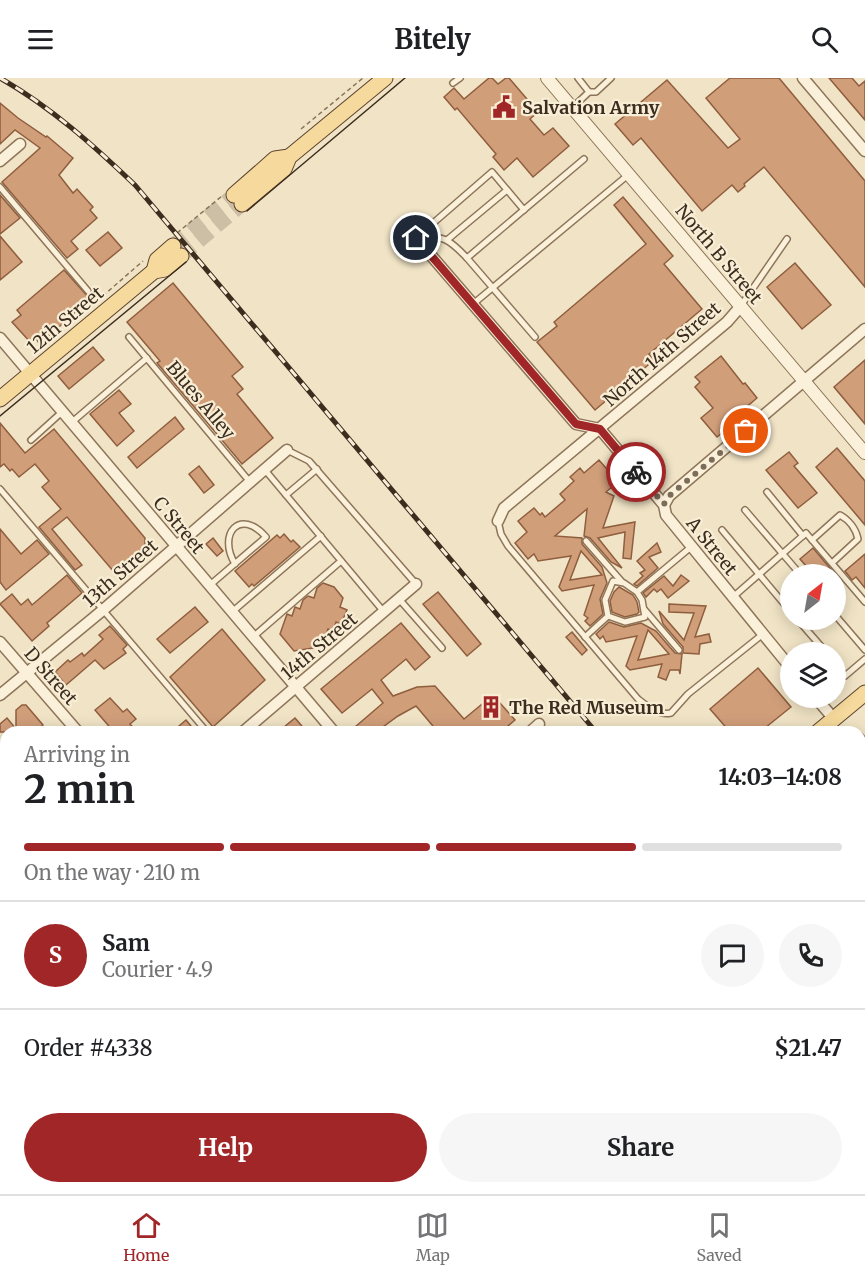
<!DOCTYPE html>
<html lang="en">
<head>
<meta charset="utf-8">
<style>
	:root { --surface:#fff; --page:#f6f6f6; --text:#202124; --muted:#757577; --line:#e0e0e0; --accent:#a12627 }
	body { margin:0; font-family:Merriweather,serif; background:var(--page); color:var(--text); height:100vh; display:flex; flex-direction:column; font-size:22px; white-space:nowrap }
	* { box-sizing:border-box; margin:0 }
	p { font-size:20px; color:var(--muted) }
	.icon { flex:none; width:33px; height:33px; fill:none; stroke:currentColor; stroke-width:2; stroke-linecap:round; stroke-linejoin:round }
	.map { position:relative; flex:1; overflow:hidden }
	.details { position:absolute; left:0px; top:648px; width:866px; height:468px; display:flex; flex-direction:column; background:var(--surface); border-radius:18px 18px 0 0; box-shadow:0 3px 15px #0003 }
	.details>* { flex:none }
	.needle { width:39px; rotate:31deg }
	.controls { position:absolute; left:780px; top:486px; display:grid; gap:12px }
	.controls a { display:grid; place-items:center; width:66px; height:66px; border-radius:50%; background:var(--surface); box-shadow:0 3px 15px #0003; font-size:30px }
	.pin { position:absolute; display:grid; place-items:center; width:51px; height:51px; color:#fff; margin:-26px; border:3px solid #fff; border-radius:50%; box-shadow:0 2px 6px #0007 }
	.courier { position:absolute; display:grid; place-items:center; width:60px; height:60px; margin:-30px; border:4px solid #a12627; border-radius:50%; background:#fff; color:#222; box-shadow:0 2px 8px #0007 }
	.headline em { font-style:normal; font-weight:700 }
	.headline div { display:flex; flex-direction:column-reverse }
	.headline { display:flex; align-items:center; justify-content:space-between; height:102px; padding:0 24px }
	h1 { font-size:39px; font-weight:700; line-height:45px }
	.bar { display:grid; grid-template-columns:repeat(4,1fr); gap:9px 6px; align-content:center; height:72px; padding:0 24px }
	.bar i { height:8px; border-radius:4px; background:var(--line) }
	.bar .current { background:var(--accent) }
	.bar p { grid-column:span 4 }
	.line { display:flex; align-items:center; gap:15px; padding:0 24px; border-top:2px solid var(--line) }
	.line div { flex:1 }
	.round { display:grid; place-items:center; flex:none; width:63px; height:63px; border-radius:32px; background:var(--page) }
	.action { display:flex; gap:12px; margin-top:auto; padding:12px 24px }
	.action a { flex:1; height:69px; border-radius:36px; background:var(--accent); color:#fff; font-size:24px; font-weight:700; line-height:69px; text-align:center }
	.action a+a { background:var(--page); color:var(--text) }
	header { display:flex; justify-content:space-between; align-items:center; height:78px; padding:0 24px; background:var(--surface); font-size:27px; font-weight:700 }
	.dock { display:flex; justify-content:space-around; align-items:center; height:84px; border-top:2px solid var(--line); background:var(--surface); font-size:16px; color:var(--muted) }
	.dock a { display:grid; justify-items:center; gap:3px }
	.dock .current { color:var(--accent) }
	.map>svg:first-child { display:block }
	.building { fill:#d19e7a; stroke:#8f5e3e; stroke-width:1.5; fill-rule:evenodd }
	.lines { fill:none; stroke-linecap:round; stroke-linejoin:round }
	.primary-tunnel { stroke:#cdbfa5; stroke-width:15; stroke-dasharray:15 8; stroke-linecap:butt }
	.service-casing { stroke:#8e755a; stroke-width:8 }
	.minor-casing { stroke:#8e755a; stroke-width:13 }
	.tertiary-casing { stroke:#8e755a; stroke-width:14 }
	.primary-casing { stroke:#5c432e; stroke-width:17 }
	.path { stroke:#8e755a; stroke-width:1.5; stroke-dasharray:4.5 3; stroke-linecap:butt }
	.service { stroke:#fbf1da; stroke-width:5 }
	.minor { stroke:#fbf1da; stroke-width:10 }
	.tertiary { stroke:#fbf1da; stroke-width:12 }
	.primary { stroke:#f6d99c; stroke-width:15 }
	.tram { stroke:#3d2d1f; stroke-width:1.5 }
	.rail-casing { stroke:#3d2d1f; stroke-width:5 }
	.rail { stroke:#f8eed6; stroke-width:3; stroke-dasharray:9; stroke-linecap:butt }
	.done { stroke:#7c6d59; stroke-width:6; stroke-dasharray:0 10.8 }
	.route { stroke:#a12627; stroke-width:8 }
	.labels { text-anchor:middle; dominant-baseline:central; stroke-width:4.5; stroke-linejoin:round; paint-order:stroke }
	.poi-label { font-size:18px; font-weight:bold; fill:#3d2d1f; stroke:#f8eed6; text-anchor:start }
	.street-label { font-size:18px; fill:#3d2d1f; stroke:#f8eed6 }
</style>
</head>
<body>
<header><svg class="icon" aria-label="menu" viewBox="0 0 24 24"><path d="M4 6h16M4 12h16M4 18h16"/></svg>Bitely<svg class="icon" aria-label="search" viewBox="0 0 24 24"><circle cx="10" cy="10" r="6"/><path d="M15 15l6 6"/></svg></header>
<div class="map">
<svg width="865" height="1116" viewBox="0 0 865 1116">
	<rect width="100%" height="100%" fill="#f1e4c6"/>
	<g class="building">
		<path d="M489 0H492L498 6 506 0H509L538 34 530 41 544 57 553 50 569 68 533 99 517 80 504 92 493 79 496 76 457 30 455 32 444 19 454 10 464 21Z"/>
		<path d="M730 0H779L865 103V209L764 89 744 106 745 108 738 114 732 107 702 133 641 60 633 67 615 46 667 2 728 70 740 61 706 20Z"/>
		<path d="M829 0H852L859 8 865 3V42Z"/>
		<path d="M0 25 18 40 46 59 47 58 73 80 59 97 73 115 77 111 93 129 90 132 97 140 71 163 78 171 67 180 2 104 40 70 15 52 0 66Z"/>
		<path d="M0 117 20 140 0 156Z"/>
		<path d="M623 119 673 178 664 186 702 231 649 276 654 282 595 332 537 264 557 248 554 244 646 166 614 127Z"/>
		<path d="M108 154 122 170 100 188 86 172Z"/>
		<path d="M0 158 22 184 0 202Z"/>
		<path d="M795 185 831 227 802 251 767 209Z"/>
		<path d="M64 192 90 221 40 266 36 261 31 265 12 244 21 237 17 232Z"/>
		<path d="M173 205 243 289 232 298 243 311 237 316 273 360 242 386 157 285 160 283 127 244Z"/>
		<path d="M93 269 104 282 69 311 58 298Z"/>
		<path d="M721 278 743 306 745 305 757 320 730 343 732 347 717 359 701 340 713 330 695 309 700 304 695 299Z"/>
		<path d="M865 282V346L834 309Z"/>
		<path d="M119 312 131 326 119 335 134 353 117 368 90 336Z"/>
		<path d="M175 339 184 351 137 390 128 379Z"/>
		<path d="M0 345 25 375 54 351 145 460V469L114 494 67 439 52 451 82 487 75 492 39 449 61 431 42 409 49 403 35 386 19 399 12 391 10 393 4 386 0 389Z"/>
		<path d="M837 370 865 403V447L816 389Z"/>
		<path d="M789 374 798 385 794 388 817 415 798 430 766 392Z"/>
		<path d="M599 382 618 404 606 414 614 418 603 450 635 444 631 481 623 480 625 454 598 460 622 490 611 484 590 460 584 458 587 431 555 458 582 460V466L602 489 607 505 600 521 603 536 590 548 585 543 588 540 584 537 594 507 562 513 559 509 571 478 538 483 534 476 528 481 515 465 527 454 518 443 534 430 540 437 542 435 545 439 565 422 560 416 574 403 570 399 580 390 584 395ZM581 473 602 497 570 502Z"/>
		<path d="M199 388 214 407 204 415 189 396Z"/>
		<path d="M0 451 21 476 37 462 49 476 6 512 0 504Z"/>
		<path d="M284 456 291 464 293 462 300 469 254 508 252 506 249 509 235 493 277 457 280 460Z"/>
		<path d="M213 460 223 473 217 478 206 466Z"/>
		<path d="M657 465 661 474 649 479 658 490 637 508 634 506 643 498 640 495 645 492 637 483Z"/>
		<path d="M813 470 835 496H813L800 481Z"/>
		<path d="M865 476V510L856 499 852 502 845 493Z"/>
		<path d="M67 497 82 515 47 545 49 548 32 563 0 526 12 516 21 527 28 521 32 527Z"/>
		<path d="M681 497 689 503 668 520 661 511 657 514 654 511 646 519 643 515 664 498 673 508Z"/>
		<path d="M323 505 334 509 343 520 340 529 347 532 341 546 336 544 333 553 328 551 325 560 313 570 294 573 280 556 287 536 292 538 295 529 300 531 303 522 308 518 314 520 317 510Z"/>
		<path d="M619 509 633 517 637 524 639 534 637 536 625 539 612 534 610 523 614 514Z"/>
		<path d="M438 514 481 566 467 578 423 526Z"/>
		<path d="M669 526 706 528 695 559 709 556 711 564 700 566 699 576 683 575V569L663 546 659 533 684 562 694 535 669 534Z"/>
		<path d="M195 529 208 544 170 575 157 561Z"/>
		<path d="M609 544 624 549 641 545 656 553 675 575 682 576 680 596 679 592H670L666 602 658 599 662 586 630 592 626 588 637 558 606 564 603 558 600 561 596 556ZM648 552 669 576 638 582Z"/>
		<path d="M401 545 430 579 415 592 406 581 381 602 393 618 417 609 435 608 464 641 493 617 515 642 501 654H438L416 628 398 638 376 654H360L355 649 383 625 372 611 342 635 321 611Z"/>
		<path d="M110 548 127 567 123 571 126 575 104 591 95 582 66 607 55 594 68 582 70 584 82 575 84 578 103 561 99 557Z"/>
		<path d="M222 551 265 602 213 649 170 599Z"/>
		<path d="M572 554 587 572 582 577 566 559Z"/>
		<path d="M758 590 791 629 760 654H730L710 631Z"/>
		<path d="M110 620 123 634 127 631 136 641 130 646 137 654H114L95 632Z"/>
		<path d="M22 627H26L43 647 35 654H0V646L7 640 16 651V632Z"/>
		<path d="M295 640 307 654H278Z"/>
		<path d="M186 642 196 654H172Z"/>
	</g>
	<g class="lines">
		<g class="primary-tunnel">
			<path d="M173 168 234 117"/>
			<path d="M181 178 242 126"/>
		</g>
		<g class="service-casing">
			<g id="service">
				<path d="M578 0 589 14"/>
				<path d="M453 5 460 0"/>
				<path d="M573 29 589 14H596L611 0"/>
				<path d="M0 109 88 213"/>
				<path d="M416 160 492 94 524 132"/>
				<path d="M417 160C443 156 450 162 467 180"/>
				<path d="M447 162 507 112"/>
				<path d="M473 226 628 97"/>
				<path d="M740 229 787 161"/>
				<path d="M129 259 250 404"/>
				<path d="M535 259 467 180 584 81"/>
				<path d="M71 345 147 280"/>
				<path d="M31 362 62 334"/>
				<path d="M287 372 309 383 416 506"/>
				<path d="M317 391 286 417 384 534"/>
				<path d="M265 392 286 417"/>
				<path d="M0 411 207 654"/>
				<path d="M767 414 803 458"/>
				<path d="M745 432 800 496"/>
				<path d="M498 443 501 456 508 468 638 621C647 628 659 638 671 635L688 616 763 556"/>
				<path d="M722 452 790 533"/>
				<path d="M812 462 840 437C849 442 856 451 858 461L832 485"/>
				<path d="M586 463 622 504"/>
				<path d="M210 507 266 459C240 429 217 456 235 486"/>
				<path d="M637 514 642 522 645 539 625 544 608 538 605 522 613 503 624 505 637 514 691 469"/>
				<path d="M733 519 806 455 865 524"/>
				<path d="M399 521 442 570"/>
				<path d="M644 531 679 572"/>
				<path d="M232 534 321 458"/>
				<path d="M836 538 865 572"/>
				<path d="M798 542 826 574"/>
				<path d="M253 559 341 483"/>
				<path d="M585 559 608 538"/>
				<path d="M836 586 845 598 865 581"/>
				<path d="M860 658 865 664"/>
				<path d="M0 711 6 718"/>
				<path d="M0 955 6 950"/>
				<path d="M0 1013 6 1020"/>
				<path d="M82 1110 87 1116"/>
				<path d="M337 1110 342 1116"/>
				<path d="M536 1110 541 1116"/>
				<path d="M397 1111 401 1116"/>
				<path d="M222 1116 229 1110"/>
				<path d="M318 1116 325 1110"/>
			</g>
		</g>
		<g class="minor-casing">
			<g id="minor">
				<path d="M803 0 865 73"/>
				<path d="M0 83 20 66"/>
				<path d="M416 160 576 346 600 351 664 427 666 437 790 589"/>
				<path d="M0 260 334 654"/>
				<path d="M664 427 669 418 865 251"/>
				<path d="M498 443 504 430 727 244 740 229"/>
				<path d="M0 564 78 654"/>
				<path d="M0 617 103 532 287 372"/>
				<path d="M816 620 834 641"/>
				<path d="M243 654 416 506"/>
				<path d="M530 654 539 646"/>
				<path d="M464 1110 469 1116"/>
				<path d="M723 1110 728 1116"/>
				<path d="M558 1116 565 1110"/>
			</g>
		</g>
		<g class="tertiary-casing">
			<g id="tertiary">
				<path d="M547 0 865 375"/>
				<path d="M0 851 6 856"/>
				<path d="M0 871 6 867"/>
				<path d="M0 1104 6 1099"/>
				<path d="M208 1110 213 1116"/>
			</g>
		</g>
		<g class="primary-casing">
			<g id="primary">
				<path d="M234 117 275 81 289 79"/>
				<path d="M242 126 284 91 289 79 385 0"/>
				<path d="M154 193 157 182 173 168"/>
				<path d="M0 321 154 193 165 191 181 178"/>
				<path d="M818 654 865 615"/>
				<path d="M267 1116 274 1110"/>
			</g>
		</g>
		<g class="path">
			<path d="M301 51 363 0"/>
			<path d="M177 155 222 118"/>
			<path d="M97 223 143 183"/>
		</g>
		<use href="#service" class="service"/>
		<use href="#minor" class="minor"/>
		<use href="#tertiary" class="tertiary"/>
		<use href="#primary" class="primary"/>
		<g class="tram">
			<path d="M247 133 405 0"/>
			<path d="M0 338 186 184"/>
		</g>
		<g class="rail-casing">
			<g id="rail">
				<path d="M0 0C51 29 93 67 135 107L596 654"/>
				<path d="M860 966 865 972"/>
			</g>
		</g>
		<use href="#rail" class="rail"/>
	</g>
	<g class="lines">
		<path class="done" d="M636 394 664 426 669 418 746 353"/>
		<path class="route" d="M416 160 576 346 600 351 636 394"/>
	</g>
	<defs>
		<g id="civic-bare" transform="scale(1.8)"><path d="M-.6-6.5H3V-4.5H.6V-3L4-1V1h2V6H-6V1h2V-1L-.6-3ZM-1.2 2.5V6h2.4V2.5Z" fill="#a12627" stroke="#f8eed6" stroke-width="2.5" paint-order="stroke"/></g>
		<g id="building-bare" transform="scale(1.8)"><path d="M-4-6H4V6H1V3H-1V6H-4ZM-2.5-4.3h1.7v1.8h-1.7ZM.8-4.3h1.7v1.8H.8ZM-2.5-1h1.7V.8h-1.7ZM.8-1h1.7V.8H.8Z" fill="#a12627" stroke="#f8eed6" stroke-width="2.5" paint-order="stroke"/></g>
	</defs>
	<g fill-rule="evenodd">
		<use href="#civic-bare" x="504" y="29"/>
		<use href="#building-bare" x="491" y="629"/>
	</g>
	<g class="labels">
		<g class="poi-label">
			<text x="522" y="29">Salvation Army</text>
			<text x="509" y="629">The Red Museum</text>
		</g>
		<g class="street-label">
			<text transform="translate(719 176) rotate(50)">North B Street</text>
			<text transform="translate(65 242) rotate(-40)">12th Street</text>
			<text transform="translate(662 276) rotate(-41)">North 14th Street</text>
			<text transform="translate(201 322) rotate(50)">Blues Alley</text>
			<text transform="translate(179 447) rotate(50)">C Street</text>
			<text transform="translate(712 468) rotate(51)">A Street</text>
			<text transform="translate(120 495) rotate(-41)">13th Street</text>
			<text transform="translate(319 568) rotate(-40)">14th Street</text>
			<text transform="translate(51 598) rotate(49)">D Street</text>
		</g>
	</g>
</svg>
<div class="controls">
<a><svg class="needle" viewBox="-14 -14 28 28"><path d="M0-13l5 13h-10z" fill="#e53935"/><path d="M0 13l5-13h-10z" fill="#757577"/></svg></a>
<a><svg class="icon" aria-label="layers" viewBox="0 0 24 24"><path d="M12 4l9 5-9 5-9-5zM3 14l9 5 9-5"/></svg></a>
</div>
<div class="pin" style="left:746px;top:353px;background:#ea580c"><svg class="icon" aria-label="bag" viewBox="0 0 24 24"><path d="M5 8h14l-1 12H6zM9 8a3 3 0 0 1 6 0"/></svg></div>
<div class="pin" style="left:416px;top:160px;background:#1f2937"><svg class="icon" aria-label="home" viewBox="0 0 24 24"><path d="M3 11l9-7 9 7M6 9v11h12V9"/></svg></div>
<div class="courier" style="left:636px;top:394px"><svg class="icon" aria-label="bike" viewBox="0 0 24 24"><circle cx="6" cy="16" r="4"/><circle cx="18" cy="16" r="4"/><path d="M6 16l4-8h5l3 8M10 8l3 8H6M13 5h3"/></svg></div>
<section class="details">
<div class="headline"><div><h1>2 min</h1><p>Arriving in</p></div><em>14:03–14:08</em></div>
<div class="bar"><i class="current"></i><i class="current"></i><i class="current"></i><i></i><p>On the way · 210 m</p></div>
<div class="line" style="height:108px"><b class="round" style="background:var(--accent);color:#fff">S</b><div><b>Sam</b><p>Courier · 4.9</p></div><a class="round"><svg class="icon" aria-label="chat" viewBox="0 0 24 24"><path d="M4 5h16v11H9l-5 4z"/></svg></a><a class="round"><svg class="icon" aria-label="phone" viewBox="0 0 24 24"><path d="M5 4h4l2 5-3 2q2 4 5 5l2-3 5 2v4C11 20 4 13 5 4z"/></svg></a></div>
<div class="line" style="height:78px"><div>Order #4338</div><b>$21.47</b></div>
<div class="action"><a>Help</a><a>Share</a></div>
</section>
</div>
<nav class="dock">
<a class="current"><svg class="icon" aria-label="home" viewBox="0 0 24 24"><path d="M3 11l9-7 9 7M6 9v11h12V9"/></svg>Home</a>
<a><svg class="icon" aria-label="map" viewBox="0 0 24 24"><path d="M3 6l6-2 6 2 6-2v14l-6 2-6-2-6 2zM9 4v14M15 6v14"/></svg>Map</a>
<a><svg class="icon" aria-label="saved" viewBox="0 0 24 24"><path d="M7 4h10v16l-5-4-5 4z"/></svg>Saved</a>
</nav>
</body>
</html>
